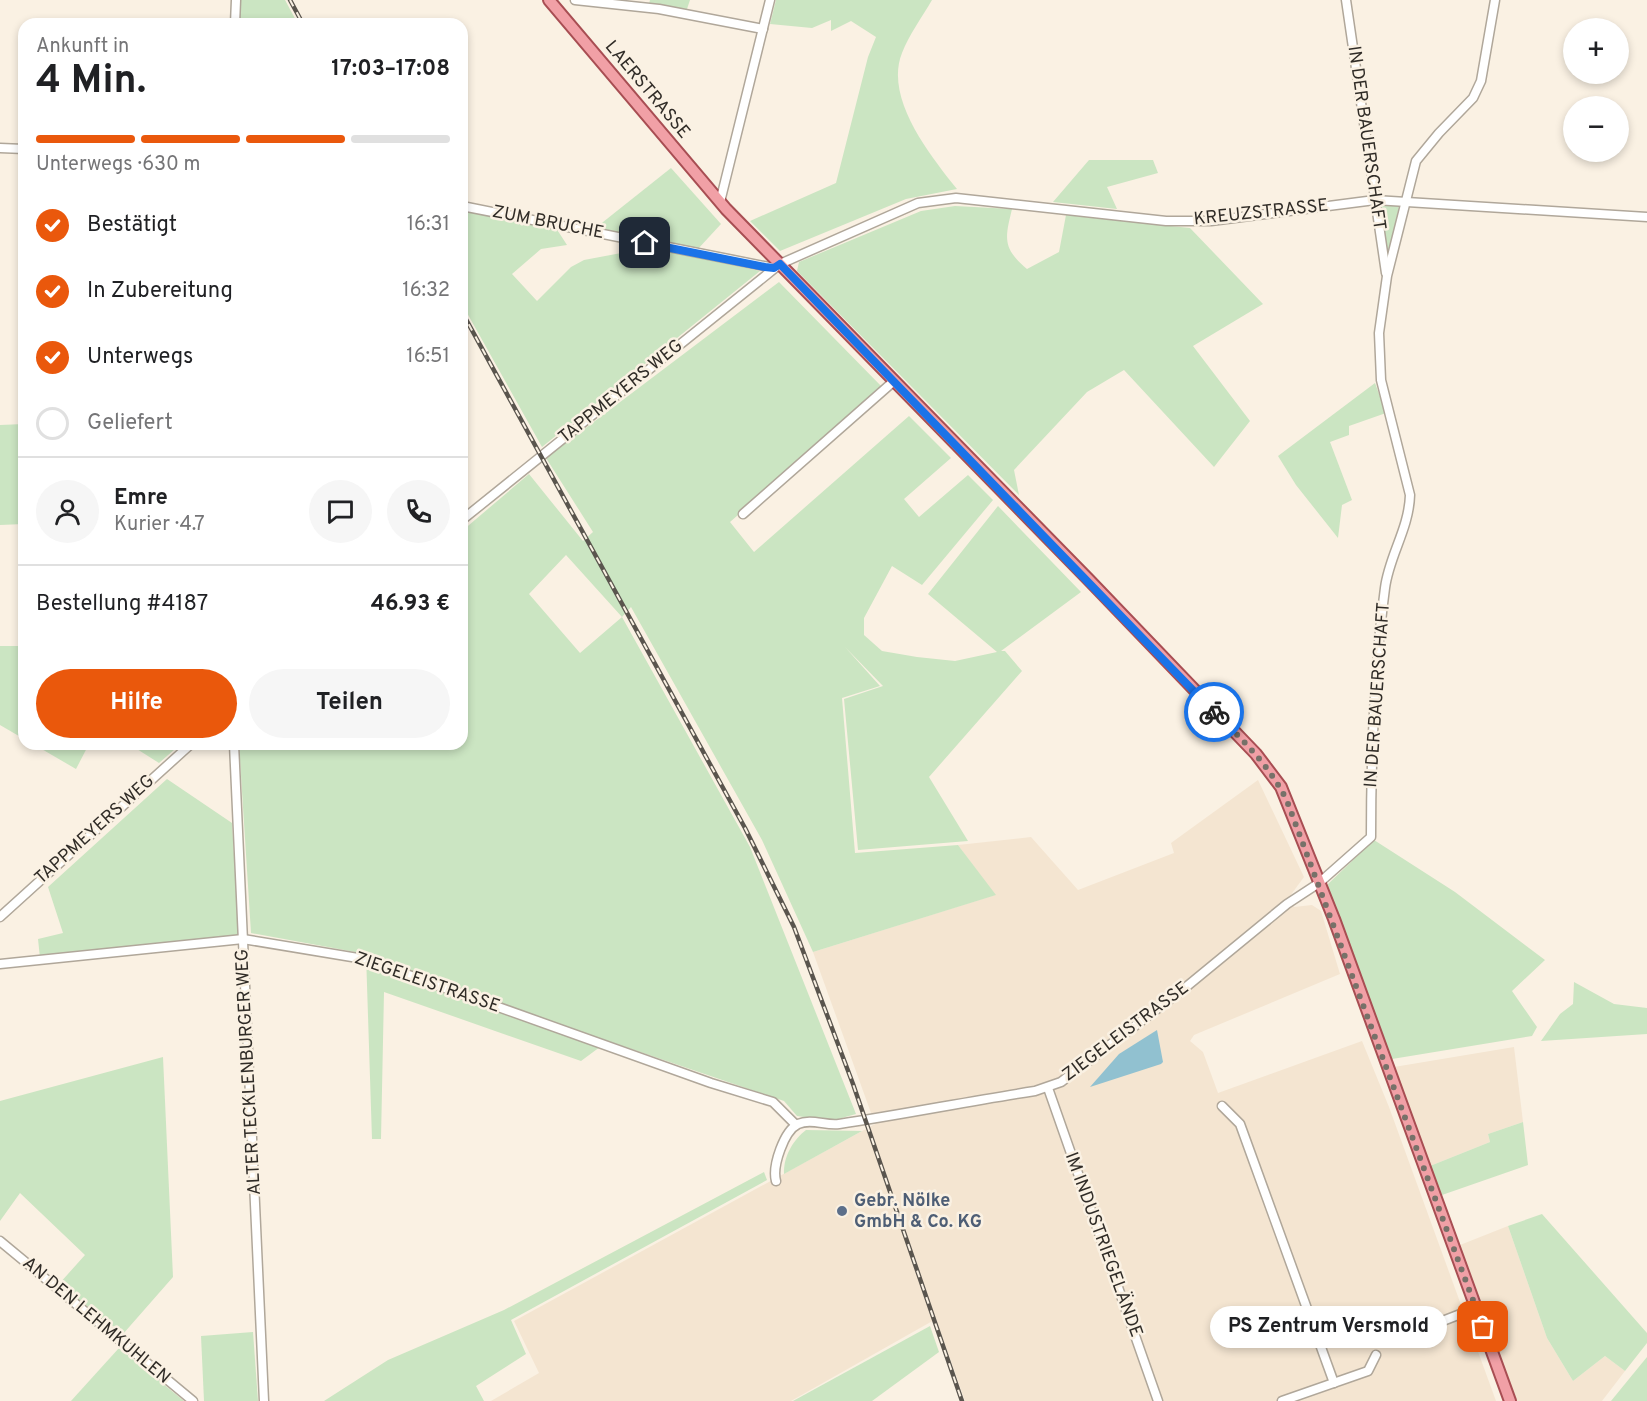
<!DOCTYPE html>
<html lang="de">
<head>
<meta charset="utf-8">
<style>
	:root { --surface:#fff; --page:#f6f6f6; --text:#202124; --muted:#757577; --line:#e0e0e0; --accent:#ea580c }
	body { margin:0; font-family:Overpass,sans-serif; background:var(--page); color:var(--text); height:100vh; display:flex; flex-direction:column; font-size:22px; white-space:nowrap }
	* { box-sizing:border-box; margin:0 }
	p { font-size:20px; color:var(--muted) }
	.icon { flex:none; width:33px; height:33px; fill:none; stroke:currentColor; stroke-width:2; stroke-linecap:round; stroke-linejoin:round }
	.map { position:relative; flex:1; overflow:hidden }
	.side { position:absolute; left:18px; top:18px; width:450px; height:732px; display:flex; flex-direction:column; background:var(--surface); border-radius:18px; box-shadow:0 3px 9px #0003 }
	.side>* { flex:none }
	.buttons { position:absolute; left:1563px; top:18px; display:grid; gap:12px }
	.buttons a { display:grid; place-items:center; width:66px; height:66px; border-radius:50%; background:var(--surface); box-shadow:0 3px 9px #0003; font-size:30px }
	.pin { position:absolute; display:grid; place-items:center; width:51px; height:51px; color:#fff; margin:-26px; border-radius:12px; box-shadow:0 3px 9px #0006 }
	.courier { position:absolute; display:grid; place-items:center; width:60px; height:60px; margin:-30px; border:4px solid #1a73e8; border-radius:50%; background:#fff; color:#222; box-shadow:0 2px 8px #0007 }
	.bubble { position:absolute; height:42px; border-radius:21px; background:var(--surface); box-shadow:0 3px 9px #0003; font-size:20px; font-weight:700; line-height:42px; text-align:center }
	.overview em { font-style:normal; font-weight:700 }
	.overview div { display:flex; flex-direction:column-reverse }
	.overview { display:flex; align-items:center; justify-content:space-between; height:102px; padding:0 18px }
	h1 { font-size:39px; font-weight:700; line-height:45px }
	.bar { display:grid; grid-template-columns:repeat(4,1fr); gap:9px 6px; align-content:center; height:72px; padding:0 18px }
	.bar i { height:8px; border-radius:4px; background:var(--line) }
	.bar .current { background:var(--accent) }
	.bar p { grid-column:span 4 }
	.line { display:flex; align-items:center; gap:15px; padding:0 18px; border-top:2px solid var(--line) }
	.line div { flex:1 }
	.round { display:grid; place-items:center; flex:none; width:63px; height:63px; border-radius:32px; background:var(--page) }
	ol { padding:0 18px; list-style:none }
	li { display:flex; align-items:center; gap:18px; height:66px }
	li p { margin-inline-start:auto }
	li .icon { padding:6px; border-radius:50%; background:var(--accent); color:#fff; stroke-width:4 }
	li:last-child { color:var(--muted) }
	li i { width:33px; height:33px; border:3px solid var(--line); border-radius:50% }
	.action { display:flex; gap:12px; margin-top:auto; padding:12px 18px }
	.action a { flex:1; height:69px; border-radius:36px; background:var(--accent); color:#fff; font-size:24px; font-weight:700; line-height:69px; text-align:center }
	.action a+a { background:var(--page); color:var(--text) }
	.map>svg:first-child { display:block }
	.built { fill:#f4e5d1 }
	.green { fill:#cbe5c2; fill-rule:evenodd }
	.water { fill:#91c1d0 }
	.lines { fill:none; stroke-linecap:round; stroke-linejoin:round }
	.minor-casing { stroke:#b0a79a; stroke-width:11 }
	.major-casing { stroke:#a84e53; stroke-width:14 }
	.minor { stroke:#fff; stroke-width:8 }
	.major { stroke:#f1a0a6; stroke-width:10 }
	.rail-casing { stroke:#5a554e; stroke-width:4.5 }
	.rail { stroke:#faf1e3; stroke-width:2; stroke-dasharray:7; stroke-linecap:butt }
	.done { stroke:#777169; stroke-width:6; stroke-dasharray:0 10.8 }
	.route { stroke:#1a73e8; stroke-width:8 }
	.service-dot { fill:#5c6f8a; stroke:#faf1e3; stroke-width:2 }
	.labels { text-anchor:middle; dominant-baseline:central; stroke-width:5; stroke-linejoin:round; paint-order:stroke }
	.street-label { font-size:18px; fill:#302c27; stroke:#faf1e3 }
	.service-label { font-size:18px; font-weight:bold; fill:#4e5e75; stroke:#faf1e3; text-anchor:start }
</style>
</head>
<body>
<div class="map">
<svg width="1647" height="1401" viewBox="0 0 1647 1401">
	<rect width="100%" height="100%" fill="#faf1e3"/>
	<g class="built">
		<path d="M1258 780 1304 877 1290 896 1294 907 1312 905 1321 911 1340 974 1194 1035 1190 1041 1203 1052 1218 1093 1362 1041 1389 1107 1496 1401H965L936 1319 791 1401H491L539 1373 514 1321 875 1124 813 952 995 895 958 845 1031 837 1078 890 1174 853 1171 843Z"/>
		<path d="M1514 1047 1523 1122 1488 1134 1490 1142 1430 1166 1394 1067Z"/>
		<path d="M1508 1226 1547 1338 1573 1381 1605 1356 1625 1371 1602 1401H1517L1460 1245Z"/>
	</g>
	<g class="green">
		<path d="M240 0H285L298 24H239Z"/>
		<path d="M650 0H690L687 9 649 4Z"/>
		<path d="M776 0H932C922 17 909 35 902 53 884 98 930 155 957 189L906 199 780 251 750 221 836 183 868 57 876 37 851 21 831 31V20L812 28 770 24Z"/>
		<path d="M1089 160H1153L1158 173 1107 187 1117 209 1053 202Z"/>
		<path d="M671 168 721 224 697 250 593 230Z"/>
		<path d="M1380 204 1399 206 1388 257H1386Z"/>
		<path d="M955 206 1012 209C1005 238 1002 248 1027 269L1059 252 1066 215 1190 228 1263 304 1193 346 1250 421 1214 467 1124 370 1087 392 1014 470 1019 495 797 271 799 262 921 211Z"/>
		<path d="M462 211 556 228 567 245 541 249 512 274 537 301 571 267 584 260 653 247 760 271 542 447 462 304Z"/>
		<path d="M779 282 883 388 730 522 754 552 909 416 951 458 904 499 919 517 968 475 993 500 922 585 892 566 864 618V635L882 651 917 657 955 661 997 652 928 594 998 506 1081 592 1001 651H1005L1022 671 929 777 968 841 858 850 844 699 883 686 845 647 880 686 842 698 855 853 958 845 996 895 813 952 762 840 631 607 622 617 750 847 856 1114 831 1121 797 1116 784 1101 608 1041 581 1061 384 992 381 1139H372L366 954 251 933 239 744H462V590L464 587 462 584V531L529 474 583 541 593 532 546 458ZM566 555 622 617 580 653 529 594Z"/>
		<path d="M1375 383 1386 413 1349 426V435L1330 442 1352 500 1342 505 1338 538 1296 485 1278 456Z"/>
		<path d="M24 424V524L0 525V425Z"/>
		<path d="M0 646H24V739L0 725Z"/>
		<path d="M33 744H89L76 769Z"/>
		<path d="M129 744H175V749L159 763Z"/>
		<path d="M167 779 232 823 239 936 40 958 38 939 63 933 48 887Z"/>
		<path d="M1374 840 1455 892 1545 960 1512 991 1537 1027 1532 1036 1392 1059 1327 885Z"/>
		<path d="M1574 982 1614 1004 1647 1008V1034L1541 1041 1560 1014 1573 1004Z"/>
		<path d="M163 1057 173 1277 123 1334 59 1284 85 1255 20 1193 0 1221V1101Z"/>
		<path d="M1523 1122 1528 1165 1442 1195 1430 1166 1490 1142 1488 1134Z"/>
		<path d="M806 1130 862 1131 784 1174C783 1157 793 1140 806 1130Z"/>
		<path d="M764 1172 767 1180 511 1320 526 1354 476 1386 484 1401H324L388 1360 504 1310Z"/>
		<path d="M1542 1214 1647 1333V1343L1625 1371 1605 1356 1573 1381 1547 1338 1508 1226Z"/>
		<path d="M930 1326 939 1352 872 1401H793Z"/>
		<path d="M253 1332 258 1401H204L201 1336Z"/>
		<path d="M119 1348 184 1401H71Z"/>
		<path d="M1647 1357V1401H1611Z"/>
	</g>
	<path class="water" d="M1157 1030 1163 1062 1161 1064 1090 1087 1119 1054Z"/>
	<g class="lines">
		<g class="minor-casing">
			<g id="minor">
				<path d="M575 0 659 9 763 29"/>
				<path d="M1346 0 1386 273"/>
				<path d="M235 24 236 0"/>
				<path d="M0 148 24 149"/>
				<path d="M720 202 770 0"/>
				<path d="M462 206 774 268"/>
				<path d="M743 514 894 381"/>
				<path d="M462 520 780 264 918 203 956 198 1166 221H1211L1375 200 1647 217"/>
				<path d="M234 744 264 1401"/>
				<path d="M0 917 191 744"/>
				<path d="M0 964 243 939 364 959 711 1083 773 1102 796 1125"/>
				<path d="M1048 1088 1158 1401"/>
				<path d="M1222 1106 1240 1124 1334 1383"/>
				<path d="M776 1181C772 1166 784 1131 798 1124 811 1118 826 1126 839 1124 905 1114 970 1101 1035 1091L1061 1082 1186 987 1287 904 1319 883 1371 837C1371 753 1374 671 1385 588 1389 556 1409 529 1410 495L1381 380 1379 333 1387 276 1416 161 1439 133 1473 98 1481 81 1495 0"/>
				<path d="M0 1241 193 1401"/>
				<path d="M1440 1322 1476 1308"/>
				<path d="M1282 1401 1368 1371 1376 1355"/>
			</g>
		</g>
		<g class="major-casing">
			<path id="major" d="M549 0 726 209 1089 580 1256 754 1281 787 1334 919 1510 1401"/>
		</g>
		<use href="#minor" class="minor"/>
		<use href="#major" class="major"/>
		<g class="rail-casing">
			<g id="rail">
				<path d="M290 0 303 24"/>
				<path d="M462 312 745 828 794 927 853 1084 962 1401"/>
			</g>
		</g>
		<use href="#rail" class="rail"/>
	</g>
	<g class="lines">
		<path class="done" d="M1214 712C1242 739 1270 766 1287 801L1483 1327"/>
		<path class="route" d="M645 243 765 267 774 268 780 264 1214 712"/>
	</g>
	<circle class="service-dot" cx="842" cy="1211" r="6"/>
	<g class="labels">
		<g class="street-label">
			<text transform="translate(647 90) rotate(50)">LAERSTRASSE</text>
			<text transform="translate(1366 138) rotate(82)">IN DER BAUERSCHAFT</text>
			<text transform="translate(1261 213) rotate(-6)">KREUZSTRASSE</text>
			<text transform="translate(548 223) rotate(11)">ZUM BRUCHE</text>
			<text transform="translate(621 392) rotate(-39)">TAPPMEYERS WEG</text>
			<text transform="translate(1378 695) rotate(-86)">IN DER BAUERSCHAFT</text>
			<text transform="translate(95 830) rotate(-42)">TAPPMEYERS WEG</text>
			<text transform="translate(427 983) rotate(19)">ZIEGELEISTRASSE</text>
			<text transform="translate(1126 1032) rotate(-37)">ZIEGELEISTRASSE</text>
			<text transform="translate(249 1072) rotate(-93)">ALTER TECKLENBURGER WEG</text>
			<text transform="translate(1103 1245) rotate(70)">IM INDUSTRIEGELÄNDE</text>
			<text transform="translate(96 1321) rotate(40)">AN DEN LEHMKUHLEN</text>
		</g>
		<g class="service-label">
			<text x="854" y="1201">Gebr. Nölke<tspan x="854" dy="21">GmbH &amp; Co. KG</tspan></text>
		</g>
	</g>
</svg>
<div class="buttons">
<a>+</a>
<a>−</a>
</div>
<div class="pin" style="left:1483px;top:1327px;background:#ea580c"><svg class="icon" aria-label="bag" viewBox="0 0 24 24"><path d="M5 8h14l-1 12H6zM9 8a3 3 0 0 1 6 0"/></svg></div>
<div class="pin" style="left:645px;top:243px;background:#1f2937"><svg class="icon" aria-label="home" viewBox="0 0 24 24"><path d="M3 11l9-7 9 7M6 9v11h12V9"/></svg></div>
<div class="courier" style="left:1214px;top:712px"><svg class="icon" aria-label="bike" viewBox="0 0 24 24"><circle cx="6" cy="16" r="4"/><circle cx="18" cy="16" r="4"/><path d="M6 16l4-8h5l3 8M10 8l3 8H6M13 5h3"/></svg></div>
<div class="bubble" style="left:1210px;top:1306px;width:237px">PS Zentrum Versmold</div>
<section class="side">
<div class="overview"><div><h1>4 Min.</h1><p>Ankunft in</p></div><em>17:03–17:08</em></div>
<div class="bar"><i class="current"></i><i class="current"></i><i class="current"></i><i></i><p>Unterwegs · 630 m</p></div>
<ol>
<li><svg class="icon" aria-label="check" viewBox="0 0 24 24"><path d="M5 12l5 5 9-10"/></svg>Bestätigt<p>16:31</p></li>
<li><svg class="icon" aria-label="check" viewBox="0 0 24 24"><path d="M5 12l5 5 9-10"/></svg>In Zubereitung<p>16:32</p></li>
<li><svg class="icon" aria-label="check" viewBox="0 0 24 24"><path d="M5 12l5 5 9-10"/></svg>Unterwegs<p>16:51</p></li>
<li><i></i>Geliefert</li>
</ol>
<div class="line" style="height:108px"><a class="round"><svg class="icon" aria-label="person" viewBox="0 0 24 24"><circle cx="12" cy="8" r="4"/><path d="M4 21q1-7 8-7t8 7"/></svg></a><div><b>Emre</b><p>Kurier · 4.7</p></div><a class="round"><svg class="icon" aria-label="chat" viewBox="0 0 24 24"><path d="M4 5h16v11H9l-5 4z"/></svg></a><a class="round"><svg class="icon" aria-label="phone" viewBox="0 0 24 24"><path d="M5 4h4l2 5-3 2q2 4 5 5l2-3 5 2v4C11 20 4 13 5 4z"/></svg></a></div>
<div class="line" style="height:78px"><div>Bestellung #4187</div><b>46.93 €</b></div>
<div class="action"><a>Hilfe</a><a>Teilen</a></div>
</section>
</div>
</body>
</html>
